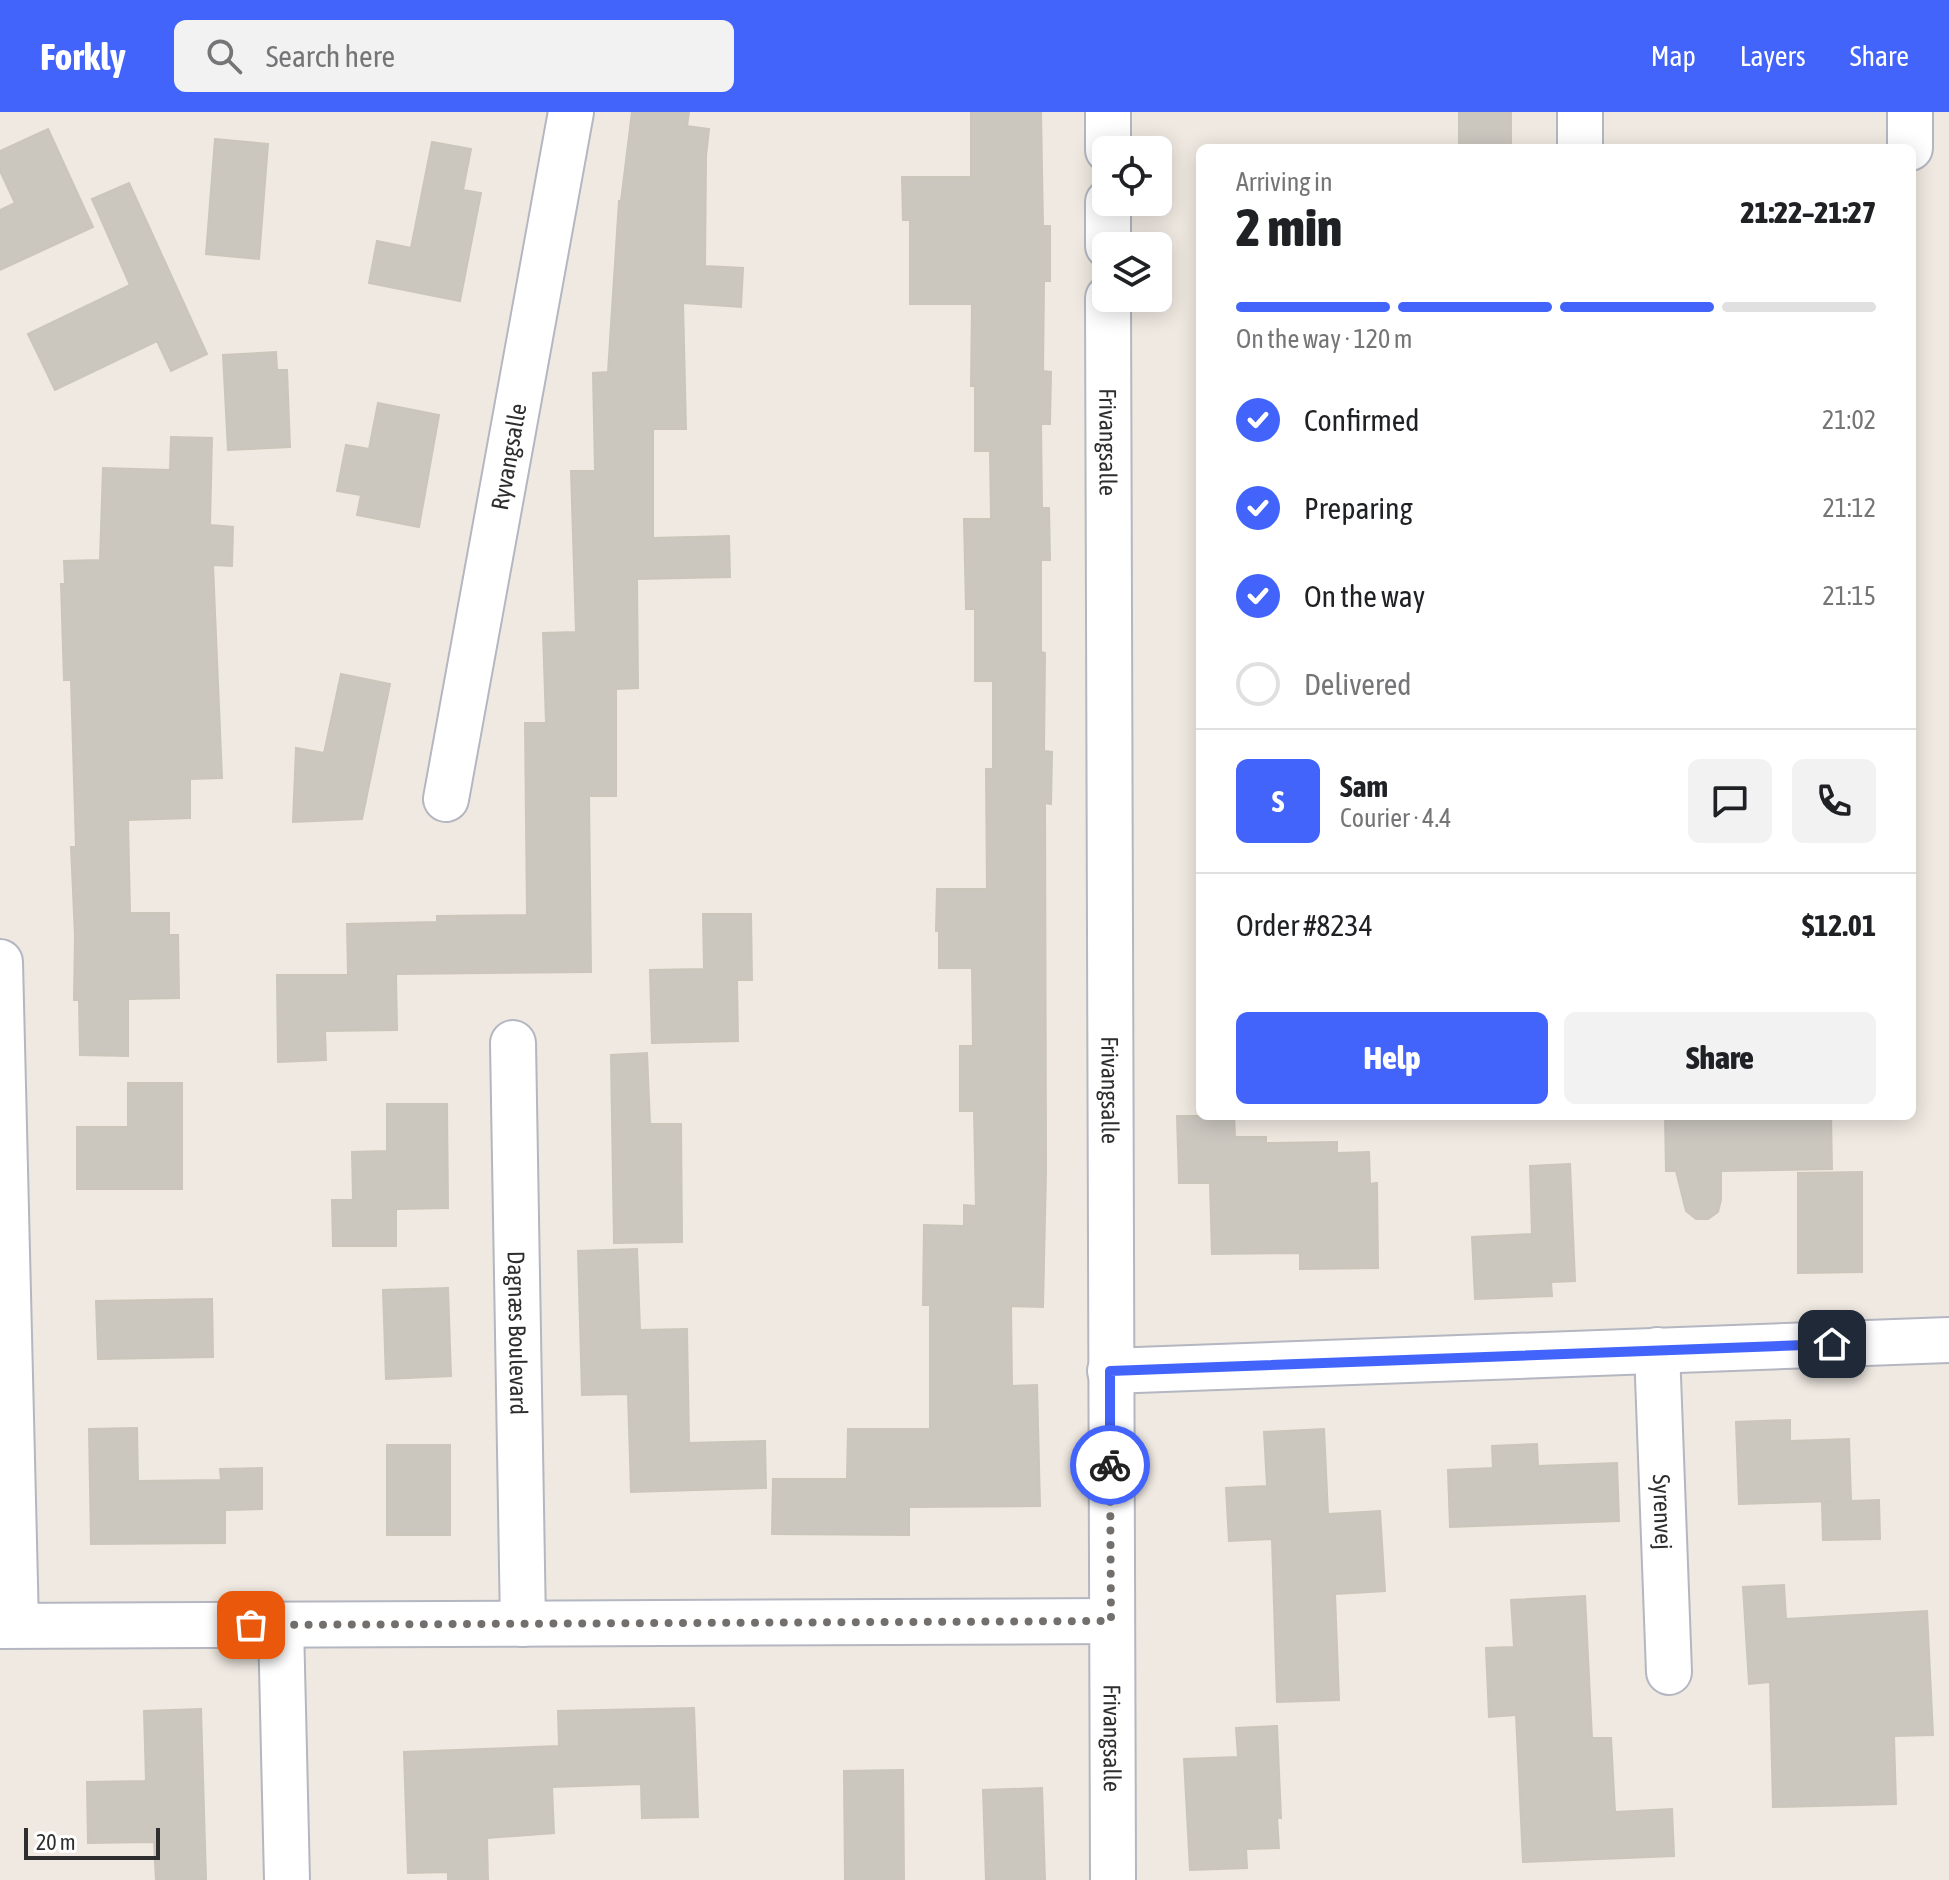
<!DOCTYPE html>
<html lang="en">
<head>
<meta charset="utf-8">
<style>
	:root { --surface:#fff; --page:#f2f2f2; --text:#202124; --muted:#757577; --line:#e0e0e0; --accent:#4264fb }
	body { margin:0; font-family:"Asap Condensed",sans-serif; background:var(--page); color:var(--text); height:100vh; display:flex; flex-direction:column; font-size:30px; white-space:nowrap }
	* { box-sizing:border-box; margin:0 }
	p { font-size:26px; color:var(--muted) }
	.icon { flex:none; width:44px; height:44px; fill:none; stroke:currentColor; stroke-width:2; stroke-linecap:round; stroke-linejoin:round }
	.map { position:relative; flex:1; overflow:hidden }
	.panel { position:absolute; left:1196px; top:32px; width:720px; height:976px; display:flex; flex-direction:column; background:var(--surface); border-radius:12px; box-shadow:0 4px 20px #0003 }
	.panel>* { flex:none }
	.tools { position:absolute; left:1092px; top:24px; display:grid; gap:16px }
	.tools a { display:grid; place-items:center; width:80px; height:80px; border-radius:12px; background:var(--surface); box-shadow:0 4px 20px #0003; font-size:40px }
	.scale { position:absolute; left:24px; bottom:20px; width:136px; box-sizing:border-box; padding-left:8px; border:4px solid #2e2e2e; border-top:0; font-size:22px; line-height:28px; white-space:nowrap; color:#2e2e2e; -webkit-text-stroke:6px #fff; paint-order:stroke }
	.pin { position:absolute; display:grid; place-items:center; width:68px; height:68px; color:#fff; margin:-34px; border-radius:16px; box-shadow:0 4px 12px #0006 }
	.courier { position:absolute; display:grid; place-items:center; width:80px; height:80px; margin:-40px; border:6px solid #4264fb; border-radius:50%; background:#fff; color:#222; box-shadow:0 2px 10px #0007 }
	.headline em { font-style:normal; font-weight:800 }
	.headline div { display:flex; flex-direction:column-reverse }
	.headline { display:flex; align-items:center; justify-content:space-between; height:136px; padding:0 40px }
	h1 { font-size:52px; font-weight:800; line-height:60px }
	.bar { display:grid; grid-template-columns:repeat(4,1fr); gap:12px 8px; align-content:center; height:96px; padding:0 40px }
	.bar i { height:10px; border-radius:6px; background:var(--line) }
	.bar .current { background:var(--accent) }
	.bar p { grid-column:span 4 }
	.line { display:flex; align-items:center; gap:20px; padding:0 40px; border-top:2px solid var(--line) }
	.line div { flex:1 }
	.round { display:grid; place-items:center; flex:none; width:84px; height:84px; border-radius:12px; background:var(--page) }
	ol { padding:0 40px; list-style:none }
	li { display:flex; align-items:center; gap:24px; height:88px }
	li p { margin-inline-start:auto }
	li .icon { padding:8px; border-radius:50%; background:var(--accent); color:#fff; stroke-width:4 }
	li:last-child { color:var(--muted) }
	li i { width:44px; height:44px; border:4px solid var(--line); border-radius:50% }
	.action { display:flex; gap:16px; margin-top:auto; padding:16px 40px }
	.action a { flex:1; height:92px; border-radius:12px; background:var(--accent); color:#fff; font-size:32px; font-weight:800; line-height:92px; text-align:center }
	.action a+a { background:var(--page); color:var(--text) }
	header { display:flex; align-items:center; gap:48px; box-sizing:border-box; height:112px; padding:0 40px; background:var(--accent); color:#fff }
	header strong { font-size:38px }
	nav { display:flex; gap:44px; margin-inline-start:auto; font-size:28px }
	.search { width:560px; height:72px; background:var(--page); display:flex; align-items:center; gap:20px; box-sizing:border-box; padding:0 28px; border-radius:12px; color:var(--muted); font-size:30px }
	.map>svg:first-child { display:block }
	.building { fill:#cbc7bf; stroke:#cbc5ba; stroke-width:2 }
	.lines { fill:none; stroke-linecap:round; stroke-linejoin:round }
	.street-casing { stroke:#b4b7c1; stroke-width:48 }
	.street { stroke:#fff; stroke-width:44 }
	.done { stroke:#726f6d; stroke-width:8; stroke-dasharray:0 14.4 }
	.route { stroke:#4264fb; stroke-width:10 }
	.labels { text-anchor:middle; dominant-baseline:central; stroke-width:7; stroke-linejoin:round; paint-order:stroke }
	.street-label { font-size:24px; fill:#2e2e2e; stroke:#fff }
</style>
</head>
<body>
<header>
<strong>Forkly</strong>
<div class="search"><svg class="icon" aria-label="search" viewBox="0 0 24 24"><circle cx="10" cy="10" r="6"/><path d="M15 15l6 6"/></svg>Search here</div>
<nav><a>Map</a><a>Layers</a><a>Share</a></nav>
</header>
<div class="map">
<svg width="1949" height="1768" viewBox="0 0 1949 1768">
	<rect width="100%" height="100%" fill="#efe9e1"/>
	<g class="building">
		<path d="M632 0H689L687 14 709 17 706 44 705 154 743 156 741 195 683 191 686 317H653V426L729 424 730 465 637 467 638 576 616 577V684H589L591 860 396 862 397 918 325 919 326 948 278 950 277 863H348L347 812 437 810V804L527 803 525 611H546L543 521 576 520 571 359H595L593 261 608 260 619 89H621Z"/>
		<path d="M971 0H1041L1043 114H1050V169H1044L1043 259 1051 260 1050 312H1041L1042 396H1049L1050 448H1041V540L1045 541 1044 639 1052 640 1051 692 1045 691 1046 1059 1043 1195 1011 1194 1012 1274 1037 1273 1040 1394 909 1395V1423L772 1422 773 1367H847L848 1317H930V1193H923L924 1113 964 1114V1093L976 1094 974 999H960V934H973L972 856H939V819H936L937 777H987L986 657H993V569H975V497H966L964 407H991L990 339H975V274H971L972 192H910V108H903L902 65H971Z"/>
		<rect x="1459" y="0" width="52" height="36"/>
		<path d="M48 17 93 115 0 158V98L15 91 0 59V39Z"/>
		<path d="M215 27 268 32 259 147 206 142Z"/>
		<path d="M432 30 471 37 463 78 481 81 460 189 369 171 377 129 411 136Z"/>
		<path d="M129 71 207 242 171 259 157 229 55 278 28 222 130 173 92 87Z"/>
		<path d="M276 240 277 258H287L290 335 228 338 223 243Z"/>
		<path d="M378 291 439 303 419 415 357 403 361 383 337 379 346 333 369 337Z"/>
		<path d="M171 325 212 326 210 413 233 415 232 454 213 453 222 666 190 667V706L128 708 130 801H169V823H178L179 886 128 887V944L80 943 79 888H74L75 824 71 735H76L71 568H64L61 472H65L64 449 100 448 103 356 170 358Z"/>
		<path d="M341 562 390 572 362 707 293 710 296 636 324 641Z"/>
		<path d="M703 802H751L752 868H737L738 929 652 931 650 858 704 857Z"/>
		<path d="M647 941 650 1012H681L682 1130 614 1131 611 943Z"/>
		<path d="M128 971H182V1077H77V1015H128Z"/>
		<path d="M387 992H447L448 1096 396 1097V1134H333L332 1088H353L352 1040 387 1039Z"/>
		<path d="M1177 1004H1234L1235 1025H1266V1031L1337 1030V1041L1369 1040 1370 1072 1377 1071 1378 1156 1300 1157V1141L1212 1142 1210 1071H1179Z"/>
		<path d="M1665 1004H1831L1832 1057 1721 1059V1088L1718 1100 1708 1107H1696L1686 1099 1676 1059H1666Z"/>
		<path d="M1570 1052 1575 1169 1551 1170 1552 1184 1475 1187 1472 1125 1532 1122 1530 1054Z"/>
		<path d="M1862 1060V1160L1798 1161V1061Z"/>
		<path d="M637 1137 640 1218 687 1217 689 1331 765 1329 766 1376 631 1380 628 1282 582 1283 578 1139Z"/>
		<path d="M448 1176 451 1264 386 1267 383 1178Z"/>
		<path d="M212 1187 213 1245 98 1247 96 1189Z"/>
		<path d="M1790 1308V1329L1849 1327 1851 1389 1879 1388 1880 1427 1823 1428 1822 1390 1835 1389 1739 1392 1736 1310Z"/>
		<path d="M137 1316 138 1369 221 1368 220 1357 262 1356V1397L225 1398V1431L91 1432 89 1317Z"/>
		<path d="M1324 1317 1328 1402 1380 1399 1385 1479 1335 1482 1339 1588 1277 1590 1272 1427 1229 1429 1226 1376 1267 1374 1264 1320Z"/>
		<path d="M1537 1332 1538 1354 1617 1351 1619 1409 1450 1415 1448 1358 1493 1356 1492 1334Z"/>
		<rect x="387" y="1333" width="63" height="90"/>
		<path d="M1784 1473 1786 1507 1927 1499 1933 1623 1894 1624 1896 1692 1773 1695 1770 1570 1749 1572 1743 1475Z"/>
		<path d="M1585 1484 1592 1626H1611L1615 1700 1672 1697 1674 1744 1523 1750 1516 1603 1489 1605 1486 1536 1514 1535 1511 1488Z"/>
		<path d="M694 1596 698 1705 642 1706 641 1672 552 1675 554 1721 487 1726 488 1768H448V1760L408 1761 404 1640 559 1634 558 1599Z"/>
		<path d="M201 1597 206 1768H156L154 1730 88 1731 87 1670 146 1669 144 1599Z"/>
		<path d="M1277 1614 1281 1706H1277L1279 1736 1246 1737 1247 1756 1190 1758 1184 1647 1238 1645 1236 1616Z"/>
		<path d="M903 1658 904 1768H845L844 1659Z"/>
		<path d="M1042 1676 1045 1768H986L983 1678Z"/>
	</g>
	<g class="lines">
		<g class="street-casing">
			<g id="street">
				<path d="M1108 0V38"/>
				<path d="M1910 0V36"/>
				<path d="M1580 36V0"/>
				<path d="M1108 90V134"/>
				<path id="s1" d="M1108 186 1113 1768"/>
				<path id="s2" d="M446 687 571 0"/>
				<path d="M0 850 16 1513"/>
				<path id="s3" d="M513 931 523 1512"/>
				<path id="s4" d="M1657 1238 1669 1560"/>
				<path d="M1110 1259 1949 1228"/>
				<path d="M281 1513 287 1768"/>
				<path d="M0 1514 1111 1509"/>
			</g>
		</g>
		<use href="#street" class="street"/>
	</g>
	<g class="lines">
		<path class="done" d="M251 1513 1111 1509 1110 1353"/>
		<path class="route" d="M1110 1353V1259L1832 1232"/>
	</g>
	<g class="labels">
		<g class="street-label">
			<text stroke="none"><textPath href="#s1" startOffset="144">Frivangsalle</textPath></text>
			<text stroke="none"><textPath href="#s2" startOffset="348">Ryvangsalle</textPath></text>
			<text stroke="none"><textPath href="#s1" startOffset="792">Frivangsalle</textPath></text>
			<text stroke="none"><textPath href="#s3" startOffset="290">Dagnæs Boulevard</textPath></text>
			<text stroke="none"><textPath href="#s4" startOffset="162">Syrenvej</textPath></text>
			<text stroke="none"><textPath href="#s1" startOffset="1440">Frivangsalle</textPath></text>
		</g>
	</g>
</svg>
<div class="tools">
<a><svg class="icon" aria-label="locate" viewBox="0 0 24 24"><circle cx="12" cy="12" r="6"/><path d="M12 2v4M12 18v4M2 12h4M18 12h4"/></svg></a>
<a><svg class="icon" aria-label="layers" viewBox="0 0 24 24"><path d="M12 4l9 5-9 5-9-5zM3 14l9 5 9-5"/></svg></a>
</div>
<div class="scale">20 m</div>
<div class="pin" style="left:251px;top:1513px;background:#ea580c"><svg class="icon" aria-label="bag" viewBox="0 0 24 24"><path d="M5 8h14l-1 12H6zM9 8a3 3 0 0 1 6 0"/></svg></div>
<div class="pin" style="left:1832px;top:1232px;background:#1f2937"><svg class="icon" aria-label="home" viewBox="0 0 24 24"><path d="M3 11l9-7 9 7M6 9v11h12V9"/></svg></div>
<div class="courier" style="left:1110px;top:1353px"><svg class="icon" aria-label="bike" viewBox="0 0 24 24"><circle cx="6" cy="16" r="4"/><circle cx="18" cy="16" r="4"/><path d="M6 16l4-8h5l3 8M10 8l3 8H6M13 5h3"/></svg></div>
<section class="panel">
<div class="headline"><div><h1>2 min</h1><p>Arriving in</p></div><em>21:22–21:27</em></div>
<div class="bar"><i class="current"></i><i class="current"></i><i class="current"></i><i></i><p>On the way · 120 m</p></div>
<ol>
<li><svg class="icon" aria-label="check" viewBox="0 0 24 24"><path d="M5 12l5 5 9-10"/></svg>Confirmed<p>21:02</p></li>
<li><svg class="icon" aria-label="check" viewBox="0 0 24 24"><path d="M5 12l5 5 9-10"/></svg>Preparing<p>21:12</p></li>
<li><svg class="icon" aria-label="check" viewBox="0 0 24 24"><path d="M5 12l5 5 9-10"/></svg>On the way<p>21:15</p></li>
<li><i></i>Delivered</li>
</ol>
<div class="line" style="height:144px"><b class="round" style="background:var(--accent);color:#fff">S</b><div><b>Sam</b><p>Courier · 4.4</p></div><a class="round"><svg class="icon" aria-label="chat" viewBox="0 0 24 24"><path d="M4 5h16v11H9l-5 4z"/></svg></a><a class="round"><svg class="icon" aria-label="phone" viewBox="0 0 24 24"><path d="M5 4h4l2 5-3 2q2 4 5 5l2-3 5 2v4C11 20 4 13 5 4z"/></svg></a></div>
<div class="line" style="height:104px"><div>Order #8234</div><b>$12.01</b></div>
<div class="action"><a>Help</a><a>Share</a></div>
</section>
</div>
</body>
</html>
